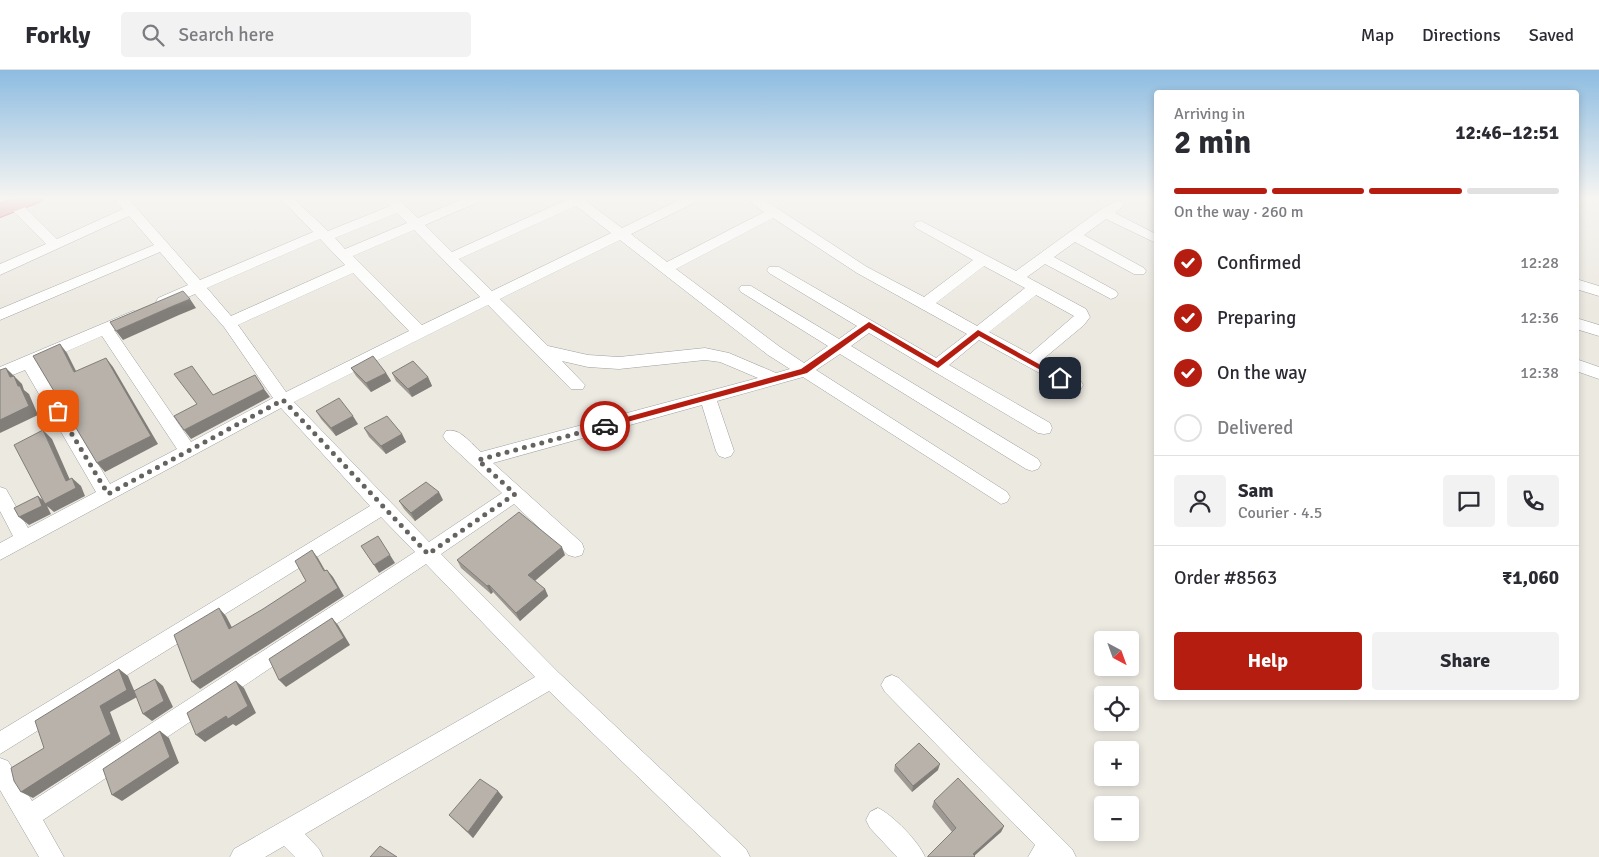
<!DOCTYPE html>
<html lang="en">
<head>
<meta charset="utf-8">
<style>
	:root { --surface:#fff; --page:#f2f2f3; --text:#2b2b33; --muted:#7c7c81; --line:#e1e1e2; --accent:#b51d11 }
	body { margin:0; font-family:Signika,sans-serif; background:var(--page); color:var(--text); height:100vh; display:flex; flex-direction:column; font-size:19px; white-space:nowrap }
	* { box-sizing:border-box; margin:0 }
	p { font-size:16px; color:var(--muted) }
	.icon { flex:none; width:28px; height:28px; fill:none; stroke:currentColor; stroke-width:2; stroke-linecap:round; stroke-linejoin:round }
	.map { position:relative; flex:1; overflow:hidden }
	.side { position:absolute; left:1154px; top:20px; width:425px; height:610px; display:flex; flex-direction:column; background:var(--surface); border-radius:5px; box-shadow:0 2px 8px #0003 }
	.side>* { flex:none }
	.needle { width:32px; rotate:139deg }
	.buttons { position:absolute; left:1094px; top:561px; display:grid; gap:10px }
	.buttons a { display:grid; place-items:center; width:45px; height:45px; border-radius:5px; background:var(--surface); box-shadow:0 2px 8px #0003; font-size:25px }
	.pin { position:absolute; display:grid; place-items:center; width:42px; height:42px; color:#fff; margin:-21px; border-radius:10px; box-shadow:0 2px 8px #0006 }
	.courier { position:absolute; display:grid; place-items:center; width:50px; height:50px; margin:-25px; border:4px solid #b51d11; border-radius:50%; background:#fff; color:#222; box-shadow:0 1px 6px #0007 }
	.summary em { font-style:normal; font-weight:800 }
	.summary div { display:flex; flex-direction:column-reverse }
	.summary { display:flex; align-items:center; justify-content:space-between; height:85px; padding:0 20px }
	h1 { font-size:32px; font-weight:800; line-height:38px }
	.bar { display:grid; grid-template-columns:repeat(4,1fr); gap:8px 5px; align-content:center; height:60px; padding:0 20px }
	.bar i { height:6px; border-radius:4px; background:var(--line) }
	.bar .selected { background:var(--accent) }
	.bar p { grid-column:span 4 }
	.line { display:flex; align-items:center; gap:12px; padding:0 20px; border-top:1px solid var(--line) }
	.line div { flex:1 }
	.round { display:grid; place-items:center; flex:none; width:52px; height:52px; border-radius:5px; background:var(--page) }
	ol { padding:0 20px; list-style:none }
	li { display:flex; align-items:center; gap:15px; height:55px }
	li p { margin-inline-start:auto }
	li .icon { padding:5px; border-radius:50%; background:var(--accent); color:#fff; stroke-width:4 }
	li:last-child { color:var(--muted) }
	li i { width:28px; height:28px; border:2px solid var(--line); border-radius:50% }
	.button { display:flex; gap:10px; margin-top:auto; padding:10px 20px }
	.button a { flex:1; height:58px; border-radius:5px; background:var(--accent); color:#fff; font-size:20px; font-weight:800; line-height:58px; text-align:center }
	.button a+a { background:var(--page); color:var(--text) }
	header { display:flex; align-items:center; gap:30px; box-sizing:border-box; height:70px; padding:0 25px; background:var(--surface); border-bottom:1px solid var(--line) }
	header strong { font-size:24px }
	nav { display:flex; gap:28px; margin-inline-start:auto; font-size:18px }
	.search { width:350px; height:45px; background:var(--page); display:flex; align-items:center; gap:12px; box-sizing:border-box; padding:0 18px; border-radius:5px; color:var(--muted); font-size:19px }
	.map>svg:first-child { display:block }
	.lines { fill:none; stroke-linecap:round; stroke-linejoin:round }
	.minor-casing { stroke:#9f9f9f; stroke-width:1 }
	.highway-casing { stroke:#c63259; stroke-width:2 }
	.minor { fill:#fff; fill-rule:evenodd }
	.highway { fill:#dd8e97; fill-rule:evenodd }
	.wall { fill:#9e9993 }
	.shaded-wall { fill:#817d78 }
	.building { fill:#b8b2ab; stroke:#817d78 }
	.route { fill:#b51d11 }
	.done { stroke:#646360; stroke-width:5; stroke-dasharray:0 9 }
</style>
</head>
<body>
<header>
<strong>Forkly</strong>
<div class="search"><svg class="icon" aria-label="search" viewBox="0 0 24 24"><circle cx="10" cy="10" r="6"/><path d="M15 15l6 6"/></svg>Search here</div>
<nav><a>Map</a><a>Directions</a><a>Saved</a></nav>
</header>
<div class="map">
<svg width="1599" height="787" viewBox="0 0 1599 787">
	<rect width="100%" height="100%" fill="#ece9e1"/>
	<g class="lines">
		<g class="minor-casing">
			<g id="minor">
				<path d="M113 127H127L200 210 313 162 279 127H292L328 161 390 136 383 127H396L418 148 467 127H484L483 130 425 155 452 182 568 129 567 127H590L586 131 622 158 685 127H701L700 130 631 164 667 192 764 142 744 127H760L867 197 924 227 973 190 916 158 914 155 916 152 921 151 1016 201 1100 140 1118 130 1125 134 1115 143 1156 164V173L1106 149 1084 165 1144 198 1146 201 1144 204H1134L1075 172 1054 187 1116 221 1118 224 1116 227 1111 229 1045 194 1027 207 1086 239 1090 247 1084 255 1042 290 1081 311 1083 315 1081 319H1069L979 270 949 295 1050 353 1052 358 1050 363 1044 364 1038 363 869 263 851 276 1038 389 1041 394 1038 399 1032 401 1026 399 840 284 816 300 1007 422 1010 427 1007 432 1001 434 803 307 717 331 734 381 731 386 725 388 719 386 716 381 702 335 493 393 582 473 584 479 582 485 575 487 568 485 514 434 441 484 558 602 746 779 750 787H721L549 621 305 764 319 779 323 787H295L284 776 265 787H230L234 779 535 607 426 494 43 750 64 787H39L0 720V688L8 691 32 731 415 482 381 447 0 684V661L370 436 281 338 0 490V473L13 466 0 441V417L6 419 28 458 96 422 25 300 0 310V297L133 241 138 242 141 246 138 250 114 260 191 372 273 328 224 257 195 224 168 236H158L156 232 158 228 188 215 160 182 0 250V239L154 175 129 146 0 205V194L46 174 10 138 8 135 10 132H20L57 169 123 139ZM576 136 611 163 492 221 459 189ZM397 143 407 153 345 179 335 168ZM773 148 857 203 967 264 936 288 779 197H769L767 200 769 203 857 256 839 269 751 216H741L739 219 741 222 828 276 804 293 780 277 676 199ZM414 160 480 227 422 255 353 186ZM320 169 345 195 231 246 207 218ZM620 170 768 285 790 299 776 303 729 283 705 278 619 287 588 285 548 276 500 229ZM984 196 1025 218 977 256 936 233ZM353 203 409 261 286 322 238 255ZM1036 225 1074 246 1030 284 989 262ZM488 235 571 319H583L585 315 562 291 588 297 619 299 705 290 720 292 758 308 481 382C471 374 460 357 446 361L443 366 446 371 502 423 429 472 294 332ZM102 266 177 379 110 414 38 294Z"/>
				<path d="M1576 209 1599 216V226L1576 219Z"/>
				<path d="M1576 248 1599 255V266L1576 259Z"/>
				<path d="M1576 289 1599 297V309L1576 301Z"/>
				<path d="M892 605 899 608 1060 767 1072 779 1076 787H1028L1035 775 885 622 881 615 885 608Z"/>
				<path d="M878 738C893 745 919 772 925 787H897L870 758 866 750 870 742Z"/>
			</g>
		</g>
		<g class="highway-casing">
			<path id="highway" d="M18 127H43L41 131 0 147V134Z"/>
		</g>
		<use href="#minor" class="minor"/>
		<use href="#highway" class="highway"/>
	</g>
	<g class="wall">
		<path d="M351 298 386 303 391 311 371 322 356 306Z"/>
		<path d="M392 303 428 307 432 316 412 327 396 311Z"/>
		<path d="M316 341 358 354 336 366 321 349Z"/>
		<path d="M364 358 402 364 406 372 386 384 369 367Z"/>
		<path d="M443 430 415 451 404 439 399 431Z"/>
		<path d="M565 485 535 511 545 519 548 526 520 551 493 522 491 524 461 498 457 490Z"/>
		<path d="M895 695 938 700 912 722 894 701Z"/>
		<path d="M503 727 473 768 449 745Z"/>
		<path d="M934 731 1004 756 1001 762 974 785 975 787H927L952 762 932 737Z"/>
	</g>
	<g class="shaded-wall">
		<path d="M190 229 196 238 179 245 123 270 116 261 173 236Z"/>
		<path d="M60 274 67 283 81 311 74 302Z"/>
		<path d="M106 288 113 297 158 374 105 402 97 393Z"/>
		<path d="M6 298 22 314 24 320 29 324 38 345 0 363V350L10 307Z"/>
		<path d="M386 303 391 311 371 322 366 313Z"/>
		<path d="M428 307 432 316 412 327 408 319Z"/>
		<path d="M264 319 270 327 191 369 184 360Z"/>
		<path d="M353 346 358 354 336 366 331 358Z"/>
		<path d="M43 360 52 369 74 419 72 408 81 416 85 426 54 442 47 436 51 444 29 455 19 447 38 426 46 433 66 411Z"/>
		<path d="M402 364 406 372 386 384 381 376Z"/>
		<path d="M439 422 443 430 415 451 411 443Z"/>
		<path d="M562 477 565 485 532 513 528 505Z"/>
		<path d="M312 480 318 488 330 509 324 501Z"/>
		<path d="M390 485 395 493 379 503 374 495Z"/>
		<path d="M327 500 333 507 344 526 200 619 192 612Z"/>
		<path d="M489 515 493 522 491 524 487 516Z"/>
		<path d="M545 519 548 526 520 551 516 543Z"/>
		<path d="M219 538 226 546 237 567 229 559Z"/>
		<path d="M332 548 338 555 350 575 286 617 279 610Z"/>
		<path d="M119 599 128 606 137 627 110 642 121 671 33 728 21 722 100 636Z"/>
		<path d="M155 609 163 616 173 637 152 651 143 644Z"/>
		<path d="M236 611 244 618 256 643 236 656 233 654 205 672 196 665 226 646Z"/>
		<path d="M160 661 169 668 179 693 122 731 112 725Z"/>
		<path d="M940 694 938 700 912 722 913 716Z"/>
		<path d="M498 721 503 727 473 768 468 762Z"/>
		<path d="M1004 756 1001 762 973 787V784Z"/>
	</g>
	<g class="building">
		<path d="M183 221 190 229 173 236 116 261 110 252Z"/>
		<path d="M60 274 74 302 106 288 151 366 97 393 33 286Z"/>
		<path d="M373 286 386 303 366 313 351 298Z"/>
		<path d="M413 291 428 307 408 319 392 303Z"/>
		<path d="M192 296 213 325 255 305 264 319 184 360 174 346 197 334 174 304Z"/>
		<path d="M6 298 10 307 14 306 18 316H20L29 336 0 350V300Z"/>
		<path d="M339 328 353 346 331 358 316 341Z"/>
		<path d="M387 346 402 364 381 376 364 358Z"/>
		<path d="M43 360 66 411 72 408 76 418 45 434 14 375Z"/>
		<path d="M426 412 439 422 411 443 399 431Z"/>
		<path d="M38 426 42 436 19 447 14 438Z"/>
		<path d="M519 442 562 477 528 505 545 519 516 543 489 515 487 516 457 490Z"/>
		<path d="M378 466 390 485 374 495 361 476Z"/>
		<path d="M312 480 324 501 327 500 338 518 192 612 174 565 219 538 229 559 263 539 306 511 295 491Z"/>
		<path d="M332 548 344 568 279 610 269 589Z"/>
		<path d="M119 599 127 620 100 636 111 664 21 722 14 711 11 698 44 678 35 651Z"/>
		<path d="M155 609 164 631 143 644 134 621Z"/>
		<path d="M236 611 248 636 228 649 226 646 196 665 187 643Z"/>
		<path d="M160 661 170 687 112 725 103 699Z"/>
		<path d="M919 673 940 694 913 716 895 695Z"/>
		<path d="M958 708 1004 756 973 784 975 786 974 787H928V786L956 758 934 731Z"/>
		<path d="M480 709 498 721 468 762 449 745Z"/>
		<path d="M380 776 397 787H370Z"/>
	</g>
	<linearGradient id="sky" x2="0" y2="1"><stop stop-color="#8dbce1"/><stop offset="0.54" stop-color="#f6f5f2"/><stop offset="1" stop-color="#f6f5f2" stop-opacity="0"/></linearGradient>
	<rect width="1599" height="237" fill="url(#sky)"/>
	<path class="route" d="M869 252 937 292 978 260 1064 308 1057 309 979 266 938 298 869 258 807 303 605 358 601 356 605 353 801 299Z"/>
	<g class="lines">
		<path class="done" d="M58 341 108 424 283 330 428 484 515 424 478 390 605 356"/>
	</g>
</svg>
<div class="buttons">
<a><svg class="needle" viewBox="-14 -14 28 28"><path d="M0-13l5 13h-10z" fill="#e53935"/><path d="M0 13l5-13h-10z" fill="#7c7c81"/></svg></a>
<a><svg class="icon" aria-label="locate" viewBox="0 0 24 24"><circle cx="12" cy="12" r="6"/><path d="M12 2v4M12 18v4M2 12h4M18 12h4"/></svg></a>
<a>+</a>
<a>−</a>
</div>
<div class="pin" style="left:58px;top:341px;background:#ea580c"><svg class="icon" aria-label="bag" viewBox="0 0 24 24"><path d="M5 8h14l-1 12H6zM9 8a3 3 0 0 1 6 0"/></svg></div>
<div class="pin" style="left:1060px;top:308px;background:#1f2937"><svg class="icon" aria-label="home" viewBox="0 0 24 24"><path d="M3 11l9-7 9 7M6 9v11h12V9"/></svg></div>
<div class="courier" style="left:605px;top:356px"><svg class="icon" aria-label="car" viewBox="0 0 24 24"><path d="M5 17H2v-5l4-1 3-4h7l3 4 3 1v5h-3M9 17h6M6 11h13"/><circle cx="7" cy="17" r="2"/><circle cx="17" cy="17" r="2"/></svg></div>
<section class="side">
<div class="summary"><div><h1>2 min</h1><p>Arriving in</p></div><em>12:46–12:51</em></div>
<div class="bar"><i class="selected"></i><i class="selected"></i><i class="selected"></i><i></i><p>On the way · 260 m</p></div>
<ol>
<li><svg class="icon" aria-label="check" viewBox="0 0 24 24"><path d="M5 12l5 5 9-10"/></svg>Confirmed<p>12:28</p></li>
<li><svg class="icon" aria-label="check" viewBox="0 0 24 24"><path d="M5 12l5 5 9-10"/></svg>Preparing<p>12:36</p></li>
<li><svg class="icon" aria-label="check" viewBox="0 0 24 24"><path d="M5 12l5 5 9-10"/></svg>On the way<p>12:38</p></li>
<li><i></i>Delivered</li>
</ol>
<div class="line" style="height:90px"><a class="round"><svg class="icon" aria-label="person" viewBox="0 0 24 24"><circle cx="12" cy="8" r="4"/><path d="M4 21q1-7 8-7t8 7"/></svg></a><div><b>Sam</b><p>Courier · 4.5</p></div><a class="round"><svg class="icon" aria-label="chat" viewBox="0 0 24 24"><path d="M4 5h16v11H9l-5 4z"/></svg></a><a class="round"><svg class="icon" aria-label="phone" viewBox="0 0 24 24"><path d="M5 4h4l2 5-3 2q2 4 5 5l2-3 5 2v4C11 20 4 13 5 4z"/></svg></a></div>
<div class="line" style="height:65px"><div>Order #8563</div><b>₹1,060</b></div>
<div class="button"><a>Help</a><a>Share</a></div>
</section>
</div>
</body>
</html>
